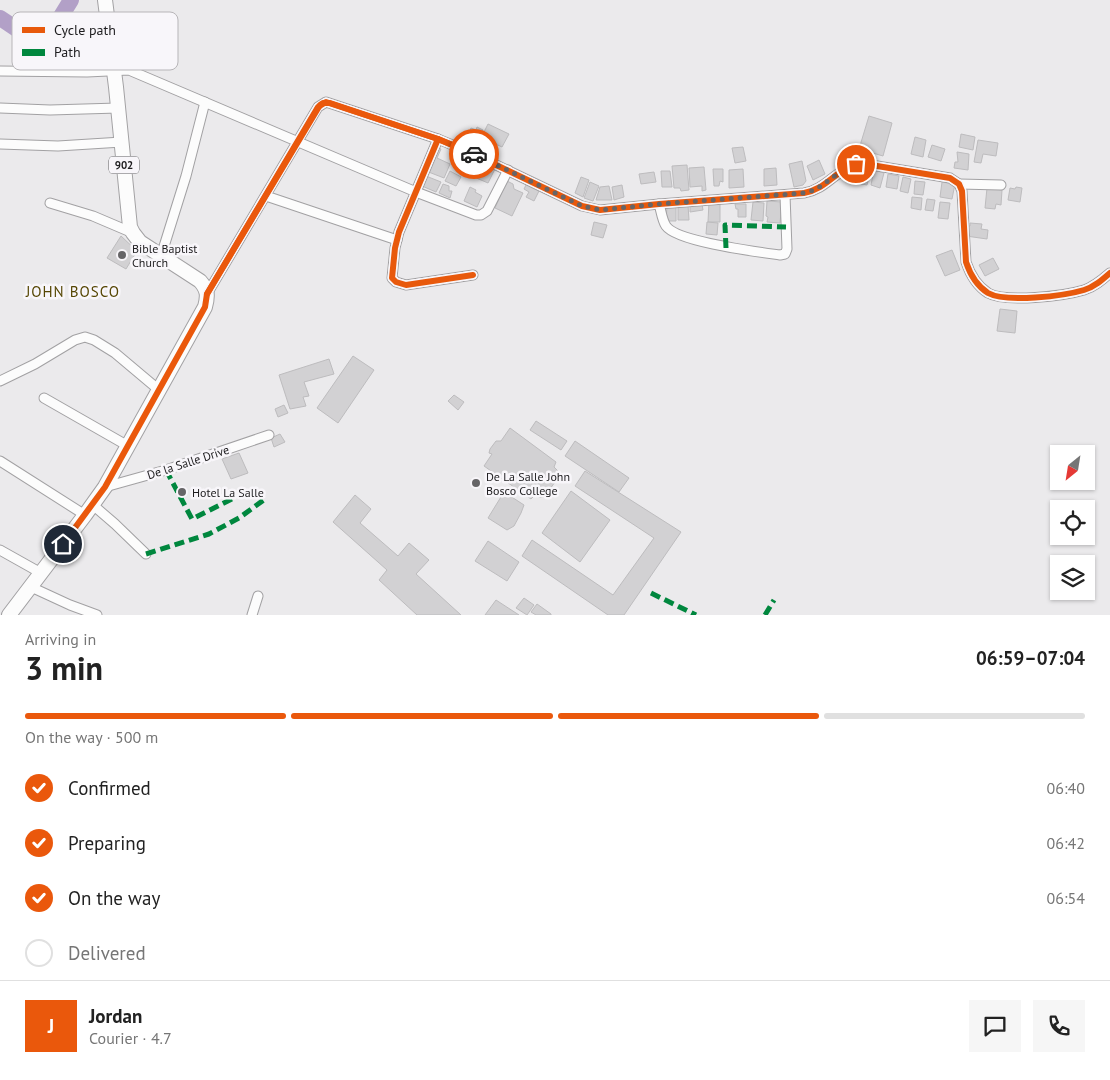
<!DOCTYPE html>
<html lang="en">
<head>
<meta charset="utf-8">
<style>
	:root { --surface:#fff; --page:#f6f6f6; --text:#222; --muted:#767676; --line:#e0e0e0; --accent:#ea580c }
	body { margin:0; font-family:"PT Sans",sans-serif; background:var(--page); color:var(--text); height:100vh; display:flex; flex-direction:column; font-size:19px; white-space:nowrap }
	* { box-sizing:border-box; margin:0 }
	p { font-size:16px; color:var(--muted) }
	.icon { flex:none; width:28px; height:28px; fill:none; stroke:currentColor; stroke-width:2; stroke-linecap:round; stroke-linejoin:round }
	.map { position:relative; height:615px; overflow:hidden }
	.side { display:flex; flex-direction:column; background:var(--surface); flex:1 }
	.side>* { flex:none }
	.needle { width:32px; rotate:210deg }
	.fabs { position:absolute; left:1050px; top:445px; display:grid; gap:10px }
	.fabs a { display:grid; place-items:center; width:45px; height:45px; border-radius:0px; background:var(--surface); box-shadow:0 1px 4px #0004; font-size:25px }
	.pin { position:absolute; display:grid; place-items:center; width:42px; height:42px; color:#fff; margin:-21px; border:2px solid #fff; border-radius:50%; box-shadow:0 1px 5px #0007 }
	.courier { position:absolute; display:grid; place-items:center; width:50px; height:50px; margin:-25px; border:4px solid #ea580c; border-radius:50%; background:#fff; color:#222; box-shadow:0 1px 6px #0007 }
	.headline em { font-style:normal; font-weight:800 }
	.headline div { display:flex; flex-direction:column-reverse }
	.headline { display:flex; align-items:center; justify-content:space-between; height:85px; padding:0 25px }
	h1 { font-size:32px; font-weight:800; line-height:38px }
	.bar { display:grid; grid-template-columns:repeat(4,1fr); gap:8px 5px; align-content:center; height:60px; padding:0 25px }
	.bar i { height:6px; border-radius:4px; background:var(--line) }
	.bar .on { background:var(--accent) }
	.bar p { grid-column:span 4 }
	.line { display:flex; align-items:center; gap:12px; padding:0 25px; border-top:1px solid var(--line) }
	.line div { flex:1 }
	.round { display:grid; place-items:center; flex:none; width:52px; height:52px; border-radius:0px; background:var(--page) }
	ol { padding:0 25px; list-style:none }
	li { display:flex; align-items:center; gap:15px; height:55px }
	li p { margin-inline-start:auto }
	li .icon { padding:5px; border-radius:50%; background:var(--accent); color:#fff; stroke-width:4 }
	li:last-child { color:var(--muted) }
	li i { width:28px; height:28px; border:2px solid var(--line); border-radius:50% }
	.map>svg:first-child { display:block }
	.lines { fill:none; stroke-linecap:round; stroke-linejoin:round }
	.river { stroke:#b2a0c7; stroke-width:16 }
	.building { fill:#d2d1d3; stroke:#bdbcbe }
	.minor-casing { stroke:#a2a1a3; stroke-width:11 }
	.trunk-casing { stroke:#a2a1a3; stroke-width:16 }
	.minor { stroke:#fcfcfc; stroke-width:9 }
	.trunk { stroke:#fcfcfc; stroke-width:14 }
	.quiet { stroke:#00873e; stroke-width:5; stroke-dasharray:10 5; stroke-linecap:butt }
	.cycleway-casing { stroke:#f8f6fa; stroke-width:9 }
	.cycleway { stroke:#e8590c; stroke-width:6 }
	.done { stroke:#666567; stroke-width:5; stroke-dasharray:0 9 }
	.route { stroke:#ea580c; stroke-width:6 }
	.poi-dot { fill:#666567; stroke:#f8f6fa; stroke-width:2 }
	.labels { text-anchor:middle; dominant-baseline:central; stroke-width:5; stroke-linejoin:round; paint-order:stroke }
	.shield { fill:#f8f6fa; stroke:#5f5e61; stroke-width:1 }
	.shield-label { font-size:11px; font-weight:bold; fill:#1e1d1f }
	.poi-label { font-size:12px; fill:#1e1d1f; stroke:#f8f6fa; text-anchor:start }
	.street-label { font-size:12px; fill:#1e1d1f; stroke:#f8f6fa }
	.quarter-label { font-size:15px; letter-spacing:1px; fill:#564704; stroke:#f8f6fa }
	.key { fill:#f8f6fa; stroke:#b7b5b8; stroke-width:1 }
	.key-label { font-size:14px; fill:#1e1d1f }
</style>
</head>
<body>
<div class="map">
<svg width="1110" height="615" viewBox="0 0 1110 615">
	<rect width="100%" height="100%" fill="#ebeaec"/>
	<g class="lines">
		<path class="river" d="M0 18 30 38 41 37 55 26 71 0"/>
	</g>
	<g class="building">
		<path d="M869 116 892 123 883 156 859 149Z"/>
		<path d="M488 124 509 134 502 147 487 140 486 142 480 140Z"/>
		<path d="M477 127 483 130 478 143 467 138 471 128 476 130Z"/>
		<path d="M961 134 975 137 973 150 959 147Z"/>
		<path d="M915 137 926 140 923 157 911 154Z"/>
		<path d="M978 140 998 143 996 156 983 154 981 163 974 162Z"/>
		<path d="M932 145 945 149 941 161 928 157Z"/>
		<path d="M436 147 441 149 437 158 450 164 444 178 426 171Z"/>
		<path d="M743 147 746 161 735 163 732 148Z"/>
		<path d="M957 152 969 154 968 170 954 168 955 162H958Z"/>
		<path d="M819 160 825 174 813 180 807 166Z"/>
		<path d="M802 161 806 181 803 185 794 187 789 164Z"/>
		<path d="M480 163 495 169 488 183 474 177Z"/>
		<path d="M687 165 689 190 681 191 680 188H674L672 166Z"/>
		<path d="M704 167 706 190 702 191V186L690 187 689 168Z"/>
		<path d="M860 167 871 170 867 185 856 183Z"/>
		<path d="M776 168 777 185 764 186V169Z"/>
		<path d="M713 169H723V182L720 181 719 186H714Z"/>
		<path d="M743 169 744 187 729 188V170Z"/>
		<path d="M874 170 884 173 880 188 871 185Z"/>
		<path d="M450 171 461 177 456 186 445 181Z"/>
		<path d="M661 171H670L672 187H662Z"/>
		<path d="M654 172 656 182 641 184 639 174Z"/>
		<path d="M888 174 899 176 897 189 886 187Z"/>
		<path d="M426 176 441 182 436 192 422 186Z"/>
		<path d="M581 177 589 180 583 197 575 193Z"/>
		<path d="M903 177 911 179 908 193 900 191Z"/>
		<path d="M507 181 513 184 514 189 523 193 512 216 495 208Z"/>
		<path d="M915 181 925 182 923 195 914 194Z"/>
		<path d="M590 182 599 186 593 201 584 198Z"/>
		<path d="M942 182 955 184 952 199 940 197Z"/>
		<path d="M527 183 540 189 534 201 526 197 529 192 524 189Z"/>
		<path d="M443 184 449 186V191H452L450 198 439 193Z"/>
		<path d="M622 185 624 197 614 200 612 187Z"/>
		<path d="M609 186 612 200H596L600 187Z"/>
		<path d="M470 187 476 190 475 192 482 196 477 207 464 201Z"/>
		<path d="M1016 187 1022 188 1020 202 1008 200 1010 188 1015 189Z"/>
		<path d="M987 188 1002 190 1001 205 996 204 995 209 985 208Z"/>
		<path d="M912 197 922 198 921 210 911 208Z"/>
		<path d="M927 199 935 200 933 211 925 210Z"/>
		<path d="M767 201 782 202 780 223 767 222 768 217 766 216Z"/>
		<path d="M709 202 720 203V222H708Z"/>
		<path d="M753 202 764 203 763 221 751 220Z"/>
		<path d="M940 202 950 203 948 219 938 218Z"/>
		<path d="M690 203 702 204 703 210 690 212Z"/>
		<path d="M735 204H746V217H738V209H736Z"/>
		<path d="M678 205H688L689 220H678Z"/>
		<path d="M667 206H676V221H666Z"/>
		<path d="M594 222 607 225 603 238 591 235Z"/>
		<path d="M707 222 718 223 717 235 706 234Z"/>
		<path d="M970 223 982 224 981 229 988 230 987 239 966 236 967 226H970Z"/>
		<path d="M121 236 137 251 126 269 107 258Z"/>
		<path d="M952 250 960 270 945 276 936 256Z"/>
		<path d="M993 258 999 269 985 276 979 265Z"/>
		<path d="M1000 309 1017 311 1015 333 997 331Z"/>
		<path d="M353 356 374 370 338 423 317 408Z"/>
		<path d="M329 359 334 374 304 382 309 396 303 397 306 406 290 409 279 375Z"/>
		<path d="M454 395 464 402 458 410 448 401Z"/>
		<path d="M284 405 288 413 278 417 275 409Z"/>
		<path d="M536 421 567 441 561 450 530 430Z"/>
		<path d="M510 428 556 462 554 467 559 472 558 478 544 497H539L535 495 531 499 484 466 492 454 489 453 490 449 496 441H501Z"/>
		<path d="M280 434 285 442 274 447 271 438Z"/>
		<path d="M575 441 629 478 619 492 565 456Z"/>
		<path d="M239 453 248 473 231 479 222 459Z"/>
		<path d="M585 471 681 532 624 615H608L522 556 532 540 613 595 654 538 575 486Z"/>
		<path d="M571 491 610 520 580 562 542 533Z"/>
		<path d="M504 492 524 505 521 513 514 526 507 530 488 518Z"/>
		<path d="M355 495 371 509 360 523 398 556 409 543 429 560 416 574 461 615H417L379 580 387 570 333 522Z"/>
		<path d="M488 541 519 562 507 581 475 561Z"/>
		<path d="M524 598 534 605 527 615 516 608Z"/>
		<path d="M496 600 519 615H485Z"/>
		<path d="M537 604 551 614V615H536L531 612Z"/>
	</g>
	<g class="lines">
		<g class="minor-casing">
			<g id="minor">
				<path d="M0 71 87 72 129 70 416 192 476 215H481L487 211 508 170"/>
				<path d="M0 108 50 110 118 108"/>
				<path d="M438 139 399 232 395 248 392 278 396 282 406 285 473 275"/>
				<path d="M0 144 58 146 122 142"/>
				<path d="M959 184 1001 185"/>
				<path d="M266 196 397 240"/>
				<path d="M50 203 93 216 133 233"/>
				<path d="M659 204C661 210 662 220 666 226 677 242 759 252 780 255L785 254 787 249 785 195"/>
				<path d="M161 256 186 176 205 102"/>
				<path d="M207 294 318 107 326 102 438 139 469 152 582 206 600 210 659 204 804 193C829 189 838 164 865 164L950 178 959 184 962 191 966 262C970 274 977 286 988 293 1006 303 1064 296 1084 290 1094 287 1102 280 1110 273"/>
				<path d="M0 381 35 364 75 340 85 337 94 340 115 353 159 390"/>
				<path d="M44 398 128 446"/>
				<path d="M0 461 85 515"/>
				<path d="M105 487 166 470 269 435"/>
				<path d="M93 505 115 524 146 554"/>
				<path d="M0 550 41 573"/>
				<path d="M31 587 70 605 97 615"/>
				<path d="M252 615 258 596"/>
			</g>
		</g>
		<g class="trunk-casing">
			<path id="trunk" d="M9 615 85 515 105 487 205 307C208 296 208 290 200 281L140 242 133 233 130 227 116 87 105 0"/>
		</g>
		<use href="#minor" class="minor"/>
		<use href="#trunk" class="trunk"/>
		<g class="quiet">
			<path d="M726 248 725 225 786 227"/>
			<path d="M166 470 192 519 234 498"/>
			<path d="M146 554 209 534 239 518 265 499"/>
			<path d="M651 593 696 615"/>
			<path d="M765 615 774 600"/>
		</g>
		<g class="cycleway-casing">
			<g id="cycleway">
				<path d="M438 139 399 232 395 248 392 278 396 282 406 285 473 275"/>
				<path d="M207 294 318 107 326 102 438 139 469 152 582 206 600 210 659 204 804 193C829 189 838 164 865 164L950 178 959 184 962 191 966 262C970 274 977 286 988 293 1006 303 1064 296 1084 290 1094 287 1102 280 1110 273"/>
			</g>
		</g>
		<use href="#cycleway" class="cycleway"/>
	</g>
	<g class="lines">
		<path class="done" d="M474 154 582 206 600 210 659 204 804 193C825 189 837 169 856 164"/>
		<path class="route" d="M63 544 105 487 205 307 207 294 320 105 323 103H330L438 139 474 154"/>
	</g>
	<g class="poi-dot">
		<circle cx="122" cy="255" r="5"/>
		<circle cx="476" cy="483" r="5"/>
		<circle cx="182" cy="492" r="5"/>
	</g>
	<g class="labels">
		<rect class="shield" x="109" y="156.5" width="30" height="17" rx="4"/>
		<g class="shield-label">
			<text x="124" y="165">902</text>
		</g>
		<g class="poi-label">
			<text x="132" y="248">Bible Baptist<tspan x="132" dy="14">Church</tspan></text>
			<text x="486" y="476">De La Salle John<tspan x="486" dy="14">Bosco College</tspan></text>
			<text x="192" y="492">Hotel La Salle</text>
		</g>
		<g class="street-label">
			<text transform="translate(188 462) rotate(-18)">De la Salle Drive</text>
		</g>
		<g class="quarter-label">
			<text x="73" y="291">JOHN BOSCO</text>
		</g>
	</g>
	<rect x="12" y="12" width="166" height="58" rx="8" class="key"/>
	<rect x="22" y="27" width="23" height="6" fill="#e8590c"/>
	<rect x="22" y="49" width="23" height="7" fill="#00873e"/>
	<g class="key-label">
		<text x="54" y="35">Cycle path</text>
		<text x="54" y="57">Path</text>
	</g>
</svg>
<div class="fabs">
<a><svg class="needle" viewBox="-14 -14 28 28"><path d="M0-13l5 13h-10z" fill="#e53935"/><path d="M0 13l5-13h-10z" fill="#767676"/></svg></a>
<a><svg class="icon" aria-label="locate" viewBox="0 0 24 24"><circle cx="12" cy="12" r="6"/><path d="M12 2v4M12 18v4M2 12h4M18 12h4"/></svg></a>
<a><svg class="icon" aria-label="layers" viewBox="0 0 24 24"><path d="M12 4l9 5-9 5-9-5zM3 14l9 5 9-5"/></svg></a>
</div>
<div class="pin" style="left:856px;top:164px;background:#ea580c"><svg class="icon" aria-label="bag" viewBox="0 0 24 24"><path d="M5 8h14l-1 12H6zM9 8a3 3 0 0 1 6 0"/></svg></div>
<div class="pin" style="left:63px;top:544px;background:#1f2937"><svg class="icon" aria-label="home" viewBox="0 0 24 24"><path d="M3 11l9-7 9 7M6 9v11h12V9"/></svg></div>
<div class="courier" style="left:474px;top:154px"><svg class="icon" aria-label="car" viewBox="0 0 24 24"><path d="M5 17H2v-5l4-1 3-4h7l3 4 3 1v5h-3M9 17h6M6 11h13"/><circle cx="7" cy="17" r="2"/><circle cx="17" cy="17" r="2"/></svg></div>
</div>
<section class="side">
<div class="headline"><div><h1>3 min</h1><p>Arriving in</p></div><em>06:59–07:04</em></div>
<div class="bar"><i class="on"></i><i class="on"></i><i class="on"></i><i></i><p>On the way · 500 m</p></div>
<ol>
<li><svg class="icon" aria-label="check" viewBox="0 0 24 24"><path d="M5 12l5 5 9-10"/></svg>Confirmed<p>06:40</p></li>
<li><svg class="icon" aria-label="check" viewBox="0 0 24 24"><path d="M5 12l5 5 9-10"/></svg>Preparing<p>06:42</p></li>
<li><svg class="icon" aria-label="check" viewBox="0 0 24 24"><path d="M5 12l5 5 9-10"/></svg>On the way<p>06:54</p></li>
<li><i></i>Delivered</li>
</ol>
<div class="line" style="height:90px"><b class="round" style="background:var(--accent);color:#fff">J</b><div><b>Jordan</b><p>Courier · 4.7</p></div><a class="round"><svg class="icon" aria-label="chat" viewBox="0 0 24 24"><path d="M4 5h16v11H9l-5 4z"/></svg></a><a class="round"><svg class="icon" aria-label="phone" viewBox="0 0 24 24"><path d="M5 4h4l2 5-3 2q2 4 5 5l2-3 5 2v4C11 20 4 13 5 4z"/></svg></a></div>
</section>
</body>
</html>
